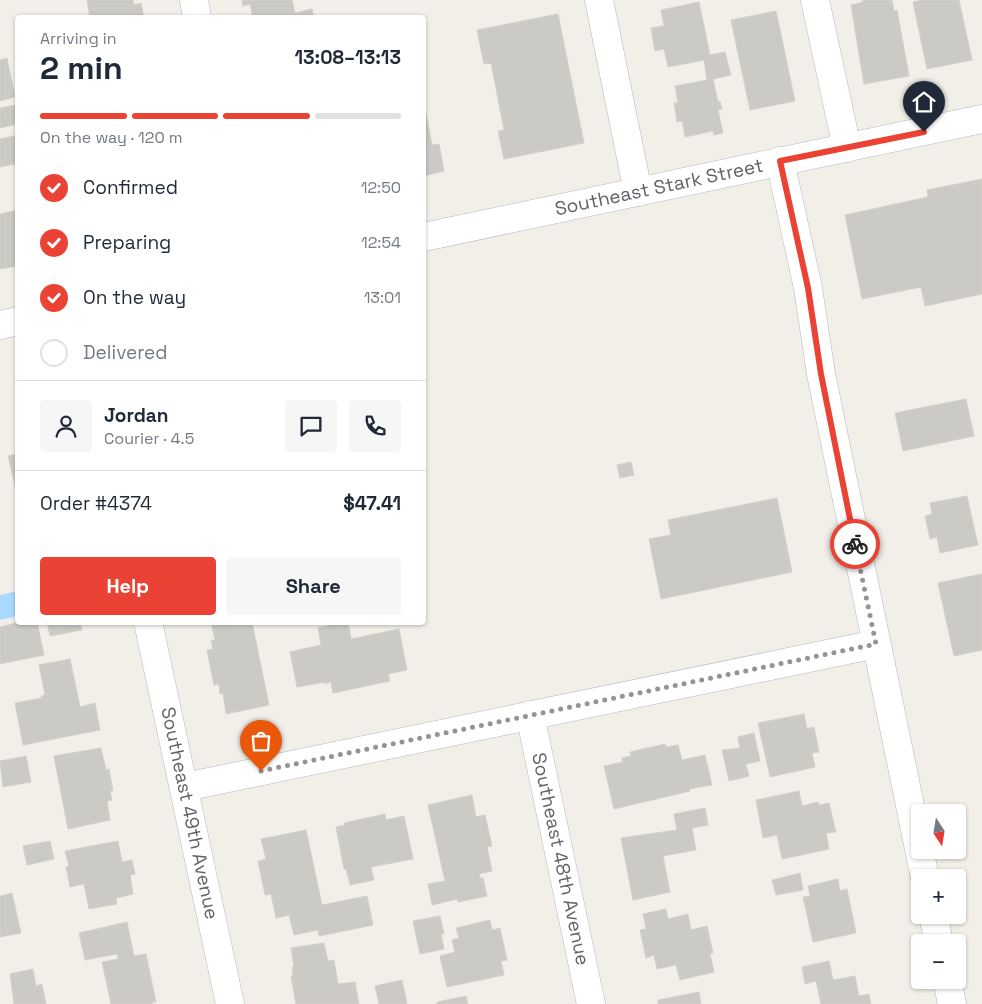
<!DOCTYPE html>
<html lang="en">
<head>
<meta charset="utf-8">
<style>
	:root { --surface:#fff; --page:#f6f6f7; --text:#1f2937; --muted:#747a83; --line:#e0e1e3; --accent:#ea4335 }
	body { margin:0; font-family:"Space Grotesk",sans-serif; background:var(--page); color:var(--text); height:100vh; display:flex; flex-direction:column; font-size:19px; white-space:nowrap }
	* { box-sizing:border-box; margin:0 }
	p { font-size:16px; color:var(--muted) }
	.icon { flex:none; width:28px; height:28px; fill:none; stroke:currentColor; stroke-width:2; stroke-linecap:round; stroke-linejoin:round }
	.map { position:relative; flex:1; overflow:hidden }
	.drawer { position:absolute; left:15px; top:15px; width:411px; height:610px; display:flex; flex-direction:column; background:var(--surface); border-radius:5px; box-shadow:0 1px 4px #0004 }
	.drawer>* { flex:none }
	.needle { width:32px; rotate:168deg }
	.buttons { position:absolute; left:911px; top:804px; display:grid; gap:10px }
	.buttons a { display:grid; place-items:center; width:55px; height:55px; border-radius:5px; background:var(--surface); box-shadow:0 1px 4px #0004; font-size:25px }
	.pin { position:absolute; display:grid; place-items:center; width:42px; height:42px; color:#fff; margin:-51px -21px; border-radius:50% 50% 50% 0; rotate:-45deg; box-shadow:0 0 5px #0007 }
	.pin .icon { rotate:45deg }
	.courier { position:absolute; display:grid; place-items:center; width:50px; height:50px; margin:-25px; border:4px solid #ea4335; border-radius:50%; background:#fff; color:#222; box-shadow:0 1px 6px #0007 }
	.summary em { font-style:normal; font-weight:700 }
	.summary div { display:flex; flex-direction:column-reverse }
	.summary { display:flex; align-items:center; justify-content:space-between; height:85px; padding:0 25px }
	h1 { font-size:32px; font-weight:700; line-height:38px }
	.bar { display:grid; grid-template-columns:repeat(4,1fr); gap:8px 5px; align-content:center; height:60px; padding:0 25px }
	.bar i { height:6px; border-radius:4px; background:var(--line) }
	.bar .on { background:var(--accent) }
	.bar p { grid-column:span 4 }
	.line { display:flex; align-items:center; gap:12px; padding:0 25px; border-top:1px solid var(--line) }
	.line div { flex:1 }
	.round { display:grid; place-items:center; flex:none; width:52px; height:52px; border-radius:5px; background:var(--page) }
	ol { padding:0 25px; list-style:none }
	li { display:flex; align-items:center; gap:15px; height:55px }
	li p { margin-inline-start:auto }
	li .icon { padding:5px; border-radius:50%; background:var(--accent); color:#fff; stroke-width:4 }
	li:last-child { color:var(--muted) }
	li i { width:28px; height:28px; border:2px solid var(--line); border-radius:50% }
	.action { display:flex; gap:10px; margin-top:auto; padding:10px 25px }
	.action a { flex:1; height:58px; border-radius:5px; background:var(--accent); color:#fff; font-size:20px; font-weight:700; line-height:58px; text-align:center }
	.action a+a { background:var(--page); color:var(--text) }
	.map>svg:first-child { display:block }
	.water { fill:#aadaff }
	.building { fill:#cccac5; stroke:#d6d1c6 }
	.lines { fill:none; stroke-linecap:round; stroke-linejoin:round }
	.minor-casing { stroke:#b5b8bc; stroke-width:29 }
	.minor { stroke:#fff; stroke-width:28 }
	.done { stroke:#929495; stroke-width:5; stroke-dasharray:0 9 }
	.route { stroke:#ea4335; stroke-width:6 }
	.labels { text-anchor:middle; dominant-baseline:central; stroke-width:4; stroke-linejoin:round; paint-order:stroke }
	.street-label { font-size:19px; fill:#5f6368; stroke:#fff }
</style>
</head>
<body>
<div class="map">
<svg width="982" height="1004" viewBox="0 0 982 1004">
	<rect width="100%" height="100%" fill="#f1efe8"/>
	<path class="water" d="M17 591V616L0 620V595Z"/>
	<g class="building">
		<path d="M87 0H133L134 5 141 3 144 18H90Z"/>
		<path d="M242 0H292L295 13 312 9 314 18H253L250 4 243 6Z"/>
		<path d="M863 0H892L894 11 897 10 909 76 864 84 851 5 863 2Z"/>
		<path d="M922 0H959L972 60 927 69 913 2Z"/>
		<path d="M699 2 710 55 725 52 731 75 713 79 718 102 720 101 722 109 718 110 723 133 714 135 713 131 685 137 682 121 677 122 674 103H678L675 86 707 80 704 60 668 67 664 49 655 51 651 28 664 26 661 10Z"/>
		<path d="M776 11 795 101 750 110 731 20Z"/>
		<path d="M558 14 584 143 504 159 498 131 504 130 491 63 484 64 477 30Z"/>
		<path d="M7 58 15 97 0 101V60Z"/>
		<path d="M424 103 432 145 439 144 444 171 424 176Z"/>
		<path d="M16 105 18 124 0 128V108Z"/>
		<path d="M18 135V174L15 164 0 167V139Z"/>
		<path d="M982 179V294L925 306 921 287 862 299 845 215 928 197 927 190Z"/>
		<path d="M18 210V266L0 269V214Z"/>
		<path d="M966 399 974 436 903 451 895 413Z"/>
		<path d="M18 454V498L8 456Z"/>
		<path d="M631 462 634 475 620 478 617 465Z"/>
		<path d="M967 496 978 545 940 553 937 537 930 539 925 516 932 514 930 503Z"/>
		<path d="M777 498 792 572 661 599 649 539 671 535 668 520Z"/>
		<path d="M982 574V650L954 656 938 583Z"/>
		<path d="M20 622H37L44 655 0 664V627Z"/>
		<path d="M47 622H80L82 630 50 636Z"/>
		<path d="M211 622H252L269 705 226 714 223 693 220 694 219 684 214 685 207 650 213 649 211 640H215Z"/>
		<path d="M344 622H348L351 639 399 629 407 670 388 674 390 681 333 693 331 682 325 684V682L297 687 290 652 321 645 318 628Z"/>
		<path d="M70 659 80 707 95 703 100 730 23 745 15 703 42 698 41 696 45 695 39 665Z"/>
		<path d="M804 714 807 729 814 727 819 752 812 753 815 767 770 777 758 723Z"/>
		<path d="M754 733 760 761 746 764 749 776 729 781 722 750 740 748 738 737Z"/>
		<path d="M665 744 666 747 678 745 682 760 705 755 712 785 689 789 690 791 614 809 604 766 623 762 622 758 631 756 630 752Z"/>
		<path d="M101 748 106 770 109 769 113 791H110L112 800 107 801 110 820 68 829 54 756Z"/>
		<path d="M26 756 31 782 3 787 0 761Z"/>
		<path d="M799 791 802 806 818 802 819 805 829 803 836 832 826 833 829 849 782 859 777 835 763 838 756 800Z"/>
		<path d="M472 795 476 817 485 815 492 846 487 847 492 871 479 874 480 878H483L487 896 458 902 457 899 432 905 428 884 445 881 428 805Z"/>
		<path d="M705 808 708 825 692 828 696 850 663 856 670 892 633 900 621 838 677 830 674 814Z"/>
		<path d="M385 814 386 820 404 816 413 859 371 867 374 880 350 885 346 869H344L336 827 345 825 344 823Z"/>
		<path d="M306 830 322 905 367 896 373 925 319 936 318 930 294 935 289 915 276 918 271 894 265 895 258 861 266 859 261 839Z"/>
		<path d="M50 841 54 859 27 865 23 846Z"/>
		<path d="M118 841 122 862 132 860 135 874 130 875 133 894 116 898 117 904 89 909 84 884 70 887 66 867 69 866 65 851Z"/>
		<path d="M800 873 803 890 776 895 772 880Z"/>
		<path d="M838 879 840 891 847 889 856 933 813 942 803 897 810 896 808 886Z"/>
		<path d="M12 893 21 933 0 937V896Z"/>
		<path d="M666 909 668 919 688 914 691 930 707 926 713 953 710 954 714 972 680 980 676 965 657 969 654 955 646 958 640 930 646 929 643 914Z"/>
		<path d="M440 916 444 934H441L444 949 420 954 413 921Z"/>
		<path d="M490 920 492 930 500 928 507 960 501 961 504 975 447 987 440 956 455 952 452 940 459 938 456 928Z"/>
		<path d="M127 922 134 956 146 954 156 1002H152L153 1004H111L102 962 118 959 117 954 85 960 79 933Z"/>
		<path d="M324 943 328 961 334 960 338 984 355 982 359 1004H296L291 977 293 976 292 967H294L291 948Z"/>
		<path d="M829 961 833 980 855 976 859 996 869 994 871 1004H821L816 981 805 984 802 967Z"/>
		<path d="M33 969 36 986 42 984 46 1004H14L10 974Z"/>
		<path d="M402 980 407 1004H379L375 986Z"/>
		<path d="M699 992 701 1004H658V1000Z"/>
		<path d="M466 996 468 1004H437V1002Z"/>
	</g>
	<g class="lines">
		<g class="minor-casing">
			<g id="minor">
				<path d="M194 0 197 18"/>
				<path d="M599 0 638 192"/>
				<path d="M815 0 847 148"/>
				<path d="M780 161 808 288 821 374 925 878"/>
				<path d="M424 237 982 119"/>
				<path d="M0 325 18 321"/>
				<path d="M148 622 230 1004"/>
				<path d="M530 715 591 1004"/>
				<path d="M185 787 876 644"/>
				<path d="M933 915 939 942"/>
				<path d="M947 980 952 1004"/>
			</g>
		</g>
		<use href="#minor" class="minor"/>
	</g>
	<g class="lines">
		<path class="done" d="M261 771 876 644 855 544"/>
		<path class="route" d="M855 544 821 374 808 288 780 161 924 132"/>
	</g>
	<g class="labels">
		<g class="street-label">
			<text transform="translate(659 187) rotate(-12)">Southeast Stark Street</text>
			<text transform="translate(190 813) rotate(78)">Southeast 49th Avenue</text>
			<text transform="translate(561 859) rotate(78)">Southeast 48th Avenue</text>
		</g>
	</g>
</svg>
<div class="buttons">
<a><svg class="needle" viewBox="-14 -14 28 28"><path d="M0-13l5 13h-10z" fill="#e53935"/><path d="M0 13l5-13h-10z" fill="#747a83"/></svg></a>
<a>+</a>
<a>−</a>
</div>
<div class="pin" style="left:261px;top:771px;background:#ea580c"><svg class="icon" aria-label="bag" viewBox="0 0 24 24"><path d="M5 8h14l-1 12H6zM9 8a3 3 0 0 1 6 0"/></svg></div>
<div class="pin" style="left:924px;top:132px;background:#1f2937"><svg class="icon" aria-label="home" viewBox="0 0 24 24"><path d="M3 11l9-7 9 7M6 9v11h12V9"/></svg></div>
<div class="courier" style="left:855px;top:544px"><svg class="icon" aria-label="bike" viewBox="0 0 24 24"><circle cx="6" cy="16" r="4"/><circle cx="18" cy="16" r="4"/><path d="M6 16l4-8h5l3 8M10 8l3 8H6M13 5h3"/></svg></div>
<section class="drawer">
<div class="summary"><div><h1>2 min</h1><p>Arriving in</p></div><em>13:08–13:13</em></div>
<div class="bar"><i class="on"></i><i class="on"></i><i class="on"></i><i></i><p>On the way · 120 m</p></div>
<ol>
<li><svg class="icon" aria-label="check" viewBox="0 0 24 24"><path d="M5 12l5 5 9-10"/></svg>Confirmed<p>12:50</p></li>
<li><svg class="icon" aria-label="check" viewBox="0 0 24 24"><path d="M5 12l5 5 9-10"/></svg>Preparing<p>12:54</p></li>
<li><svg class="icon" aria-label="check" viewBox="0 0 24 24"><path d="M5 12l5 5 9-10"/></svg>On the way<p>13:01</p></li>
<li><i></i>Delivered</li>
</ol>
<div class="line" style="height:90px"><a class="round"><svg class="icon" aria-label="person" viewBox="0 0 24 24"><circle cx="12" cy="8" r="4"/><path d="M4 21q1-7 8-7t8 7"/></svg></a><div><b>Jordan</b><p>Courier · 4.5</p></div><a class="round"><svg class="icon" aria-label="chat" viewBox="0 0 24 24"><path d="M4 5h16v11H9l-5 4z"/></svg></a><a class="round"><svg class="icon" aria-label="phone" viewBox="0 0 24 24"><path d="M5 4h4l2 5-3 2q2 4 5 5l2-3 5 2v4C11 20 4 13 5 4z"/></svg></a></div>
<div class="line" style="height:65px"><div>Order #4374</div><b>$47.41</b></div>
<div class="action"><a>Help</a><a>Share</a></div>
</section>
</div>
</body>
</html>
